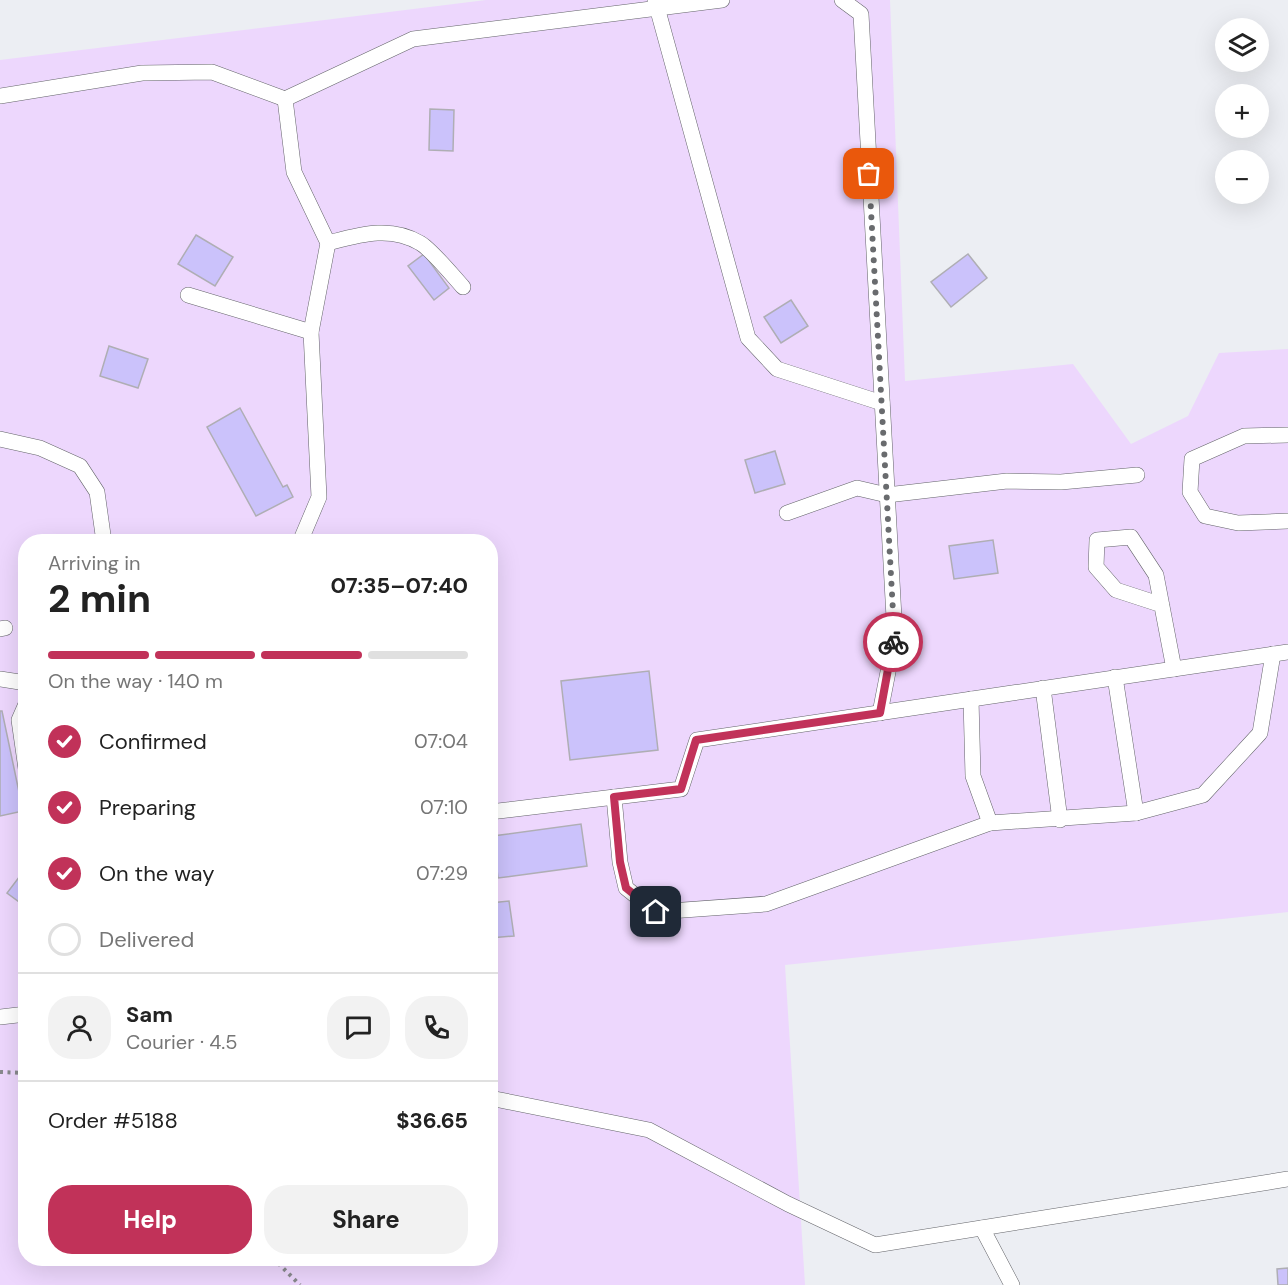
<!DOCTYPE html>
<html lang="en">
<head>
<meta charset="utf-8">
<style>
	:root { --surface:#fff; --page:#f2f2f2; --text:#222; --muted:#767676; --line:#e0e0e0; --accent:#c13259 }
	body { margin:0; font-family:"DM Sans",sans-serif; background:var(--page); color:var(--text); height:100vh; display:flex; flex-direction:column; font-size:22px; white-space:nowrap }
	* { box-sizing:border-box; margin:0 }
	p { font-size:20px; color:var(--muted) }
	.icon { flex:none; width:33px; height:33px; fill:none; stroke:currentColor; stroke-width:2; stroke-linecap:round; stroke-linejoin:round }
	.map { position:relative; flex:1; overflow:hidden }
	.side { position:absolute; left:18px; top:534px; width:480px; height:732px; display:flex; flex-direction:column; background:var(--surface); border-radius:24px; box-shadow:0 6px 24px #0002 }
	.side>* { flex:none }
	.buttons { position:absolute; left:1215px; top:18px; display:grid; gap:12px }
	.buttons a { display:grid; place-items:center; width:54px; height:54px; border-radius:50%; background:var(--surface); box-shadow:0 6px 24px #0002; font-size:30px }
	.pin { position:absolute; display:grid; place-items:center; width:51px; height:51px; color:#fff; margin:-26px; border-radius:12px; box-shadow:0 3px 9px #0006 }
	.courier { position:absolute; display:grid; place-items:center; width:60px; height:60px; margin:-30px; border:4px solid #c13259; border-radius:50%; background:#fff; color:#222; box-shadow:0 2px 8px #0007 }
	.head em { font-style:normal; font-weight:700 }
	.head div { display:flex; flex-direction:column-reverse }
	.head { display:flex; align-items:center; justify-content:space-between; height:102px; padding:0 30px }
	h1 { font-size:39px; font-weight:700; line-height:45px }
	.bar { display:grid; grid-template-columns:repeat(4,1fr); gap:9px 6px; align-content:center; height:72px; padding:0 30px }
	.bar i { height:8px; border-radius:4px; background:var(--line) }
	.bar .on { background:var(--accent) }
	.bar p { grid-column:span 4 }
	.line { display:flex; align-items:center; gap:15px; padding:0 30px; border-top:2px solid var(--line) }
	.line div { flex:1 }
	.round { display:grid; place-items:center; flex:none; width:63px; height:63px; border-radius:24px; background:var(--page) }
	ol { padding:0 30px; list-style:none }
	li { display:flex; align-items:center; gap:18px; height:66px }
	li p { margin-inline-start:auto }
	li .icon { padding:6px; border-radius:50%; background:var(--accent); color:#fff; stroke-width:4 }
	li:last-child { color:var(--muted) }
	li i { width:33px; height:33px; border:3px solid var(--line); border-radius:50% }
	.cta { display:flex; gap:12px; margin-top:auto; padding:12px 30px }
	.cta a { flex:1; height:69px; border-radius:24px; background:var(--accent); color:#fff; font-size:24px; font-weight:700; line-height:69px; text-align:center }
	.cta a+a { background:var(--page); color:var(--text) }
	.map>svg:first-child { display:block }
	.green { fill:#edd7fd; fill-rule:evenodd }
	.building { fill:#cbc2fb; stroke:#afaeb4; stroke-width:1.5 }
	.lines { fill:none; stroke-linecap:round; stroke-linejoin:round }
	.service-casing { stroke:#636469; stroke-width:16 }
	.path { stroke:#88898d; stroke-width:4; stroke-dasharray:3 4.5; stroke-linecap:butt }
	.service { stroke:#fff; stroke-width:15 }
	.done { stroke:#696b6e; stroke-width:6; stroke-dasharray:0 10.8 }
	.route { stroke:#c13259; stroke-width:8 }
</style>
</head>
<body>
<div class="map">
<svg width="1288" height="1285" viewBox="0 0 1288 1285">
	<rect width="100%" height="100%" fill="#eceef3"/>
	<path class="green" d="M486 0H890L905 381 1073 364 1131 444 1188 416 1219 353 1288 349V912L785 965 805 1285H0V60ZM26 542H490V1258H26Z"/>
	<g class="building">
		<path d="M430 109 454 110 453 151 429 150Z"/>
		<path d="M196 235 233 257 215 286 178 264Z"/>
		<path d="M424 254 449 288 434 300 408 266Z"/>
		<path d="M968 254 987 278 951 307 931 282Z"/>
		<path d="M791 300 808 326 781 343 764 317Z"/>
		<path d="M109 346 148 359 138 388 100 376Z"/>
		<path d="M240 408 283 487 287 485 293 497 256 516 207 427Z"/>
		<path d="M775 451 785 484 755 493 745 460Z"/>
		<path d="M993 540 998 573 954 579 949 546Z"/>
		<path d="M649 671 658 750 570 760 561 681Z"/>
		<path d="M0 711H2L23 811 0 816Z"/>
		<path d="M581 824 587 866 498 878 493 836Z"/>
		<path d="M26 868V907L7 893Z"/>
		<path d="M509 901 514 936 490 938V903Z"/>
		<path d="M1288 1268V1285H1278L1277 1269Z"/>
	</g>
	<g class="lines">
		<g class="service-casing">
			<g id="service">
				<path d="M655 0 748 338 777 369 882 403"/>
				<path d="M842 0 861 14 895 636 880 713"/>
				<path d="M0 96 142 73 212 72 285 99"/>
				<path d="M328 243C359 235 390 225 420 243 431 249 453 276 463 287"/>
				<path d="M188 295 311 332"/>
				<path d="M1288 435 1244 436 1192 459 1190 492 1205 516 1238 523 1288 521"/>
				<path d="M0 439 40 448 80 466 97 492 104 542"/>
				<path d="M787 513 857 488 887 495 1007 481 1061 482 1137 475"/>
				<path d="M300 542 319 497 311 332 328 243 294 172 285 99 413 39 722 0"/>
				<path d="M1162 605 1116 590 1096 567 1097 540 1131 537 1156 575 1174 669"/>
				<path d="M0 629 5 628"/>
				<path d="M1115 677 1136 813"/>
				<path d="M0 679 26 683"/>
				<path d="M1043 688 1060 820"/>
				<path d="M971 699 973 776 990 823 1136 813 1203 795 1260 733 1273 654"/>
				<path d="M26 704 19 720 26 769"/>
				<path d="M614 797 620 862 626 888 656 912 766 904 990 823"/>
				<path d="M490 812 681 789 697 740 1288 652"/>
				<path d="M0 1017 26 1014"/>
				<path d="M490 1098 649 1130 788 1204 875 1245 1288 1179"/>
				<path d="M982 1228 1012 1285"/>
			</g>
		</g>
		<g class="path">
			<path d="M0 1072 26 1073"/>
			<path d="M273 1258 300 1285"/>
		</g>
		<use href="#service" class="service"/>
	</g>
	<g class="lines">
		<path class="done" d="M869 174 893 612V642"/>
		<path class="route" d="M656 912 626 888 620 862 614 797 681 789 696 740 880 713 893 642"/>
	</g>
</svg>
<div class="buttons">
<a><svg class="icon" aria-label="layers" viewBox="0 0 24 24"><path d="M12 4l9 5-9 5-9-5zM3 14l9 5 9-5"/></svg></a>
<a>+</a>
<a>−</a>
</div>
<div class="pin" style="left:869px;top:174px;background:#ea580c"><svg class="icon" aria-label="bag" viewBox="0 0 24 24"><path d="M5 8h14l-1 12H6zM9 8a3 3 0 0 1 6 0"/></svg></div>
<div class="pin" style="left:656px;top:912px;background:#1f2937"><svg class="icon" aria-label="home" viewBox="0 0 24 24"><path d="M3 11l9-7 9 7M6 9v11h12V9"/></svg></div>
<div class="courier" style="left:893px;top:642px"><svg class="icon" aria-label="bike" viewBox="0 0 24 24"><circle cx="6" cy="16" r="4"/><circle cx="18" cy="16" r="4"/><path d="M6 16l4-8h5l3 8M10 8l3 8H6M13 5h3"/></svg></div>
<section class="side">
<div class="head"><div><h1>2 min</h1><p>Arriving in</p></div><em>07:35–07:40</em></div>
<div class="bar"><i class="on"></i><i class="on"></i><i class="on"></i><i></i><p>On the way · 140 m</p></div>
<ol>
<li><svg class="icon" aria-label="check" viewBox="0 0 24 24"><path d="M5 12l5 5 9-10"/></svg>Confirmed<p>07:04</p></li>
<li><svg class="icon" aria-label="check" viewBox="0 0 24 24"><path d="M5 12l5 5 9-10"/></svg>Preparing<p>07:10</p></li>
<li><svg class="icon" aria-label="check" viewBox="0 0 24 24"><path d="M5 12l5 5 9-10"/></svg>On the way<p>07:29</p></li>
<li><i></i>Delivered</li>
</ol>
<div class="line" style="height:108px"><a class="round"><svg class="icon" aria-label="person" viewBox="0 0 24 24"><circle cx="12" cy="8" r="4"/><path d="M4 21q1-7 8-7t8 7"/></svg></a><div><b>Sam</b><p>Courier · 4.5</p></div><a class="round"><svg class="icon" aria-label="chat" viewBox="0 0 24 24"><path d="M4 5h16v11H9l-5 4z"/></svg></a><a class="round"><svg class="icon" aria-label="phone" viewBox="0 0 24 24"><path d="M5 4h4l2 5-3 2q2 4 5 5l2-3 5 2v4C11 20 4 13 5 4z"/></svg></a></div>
<div class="line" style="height:78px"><div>Order #5188</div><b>$36.65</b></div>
<div class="cta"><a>Help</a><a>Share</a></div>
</section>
</div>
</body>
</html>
